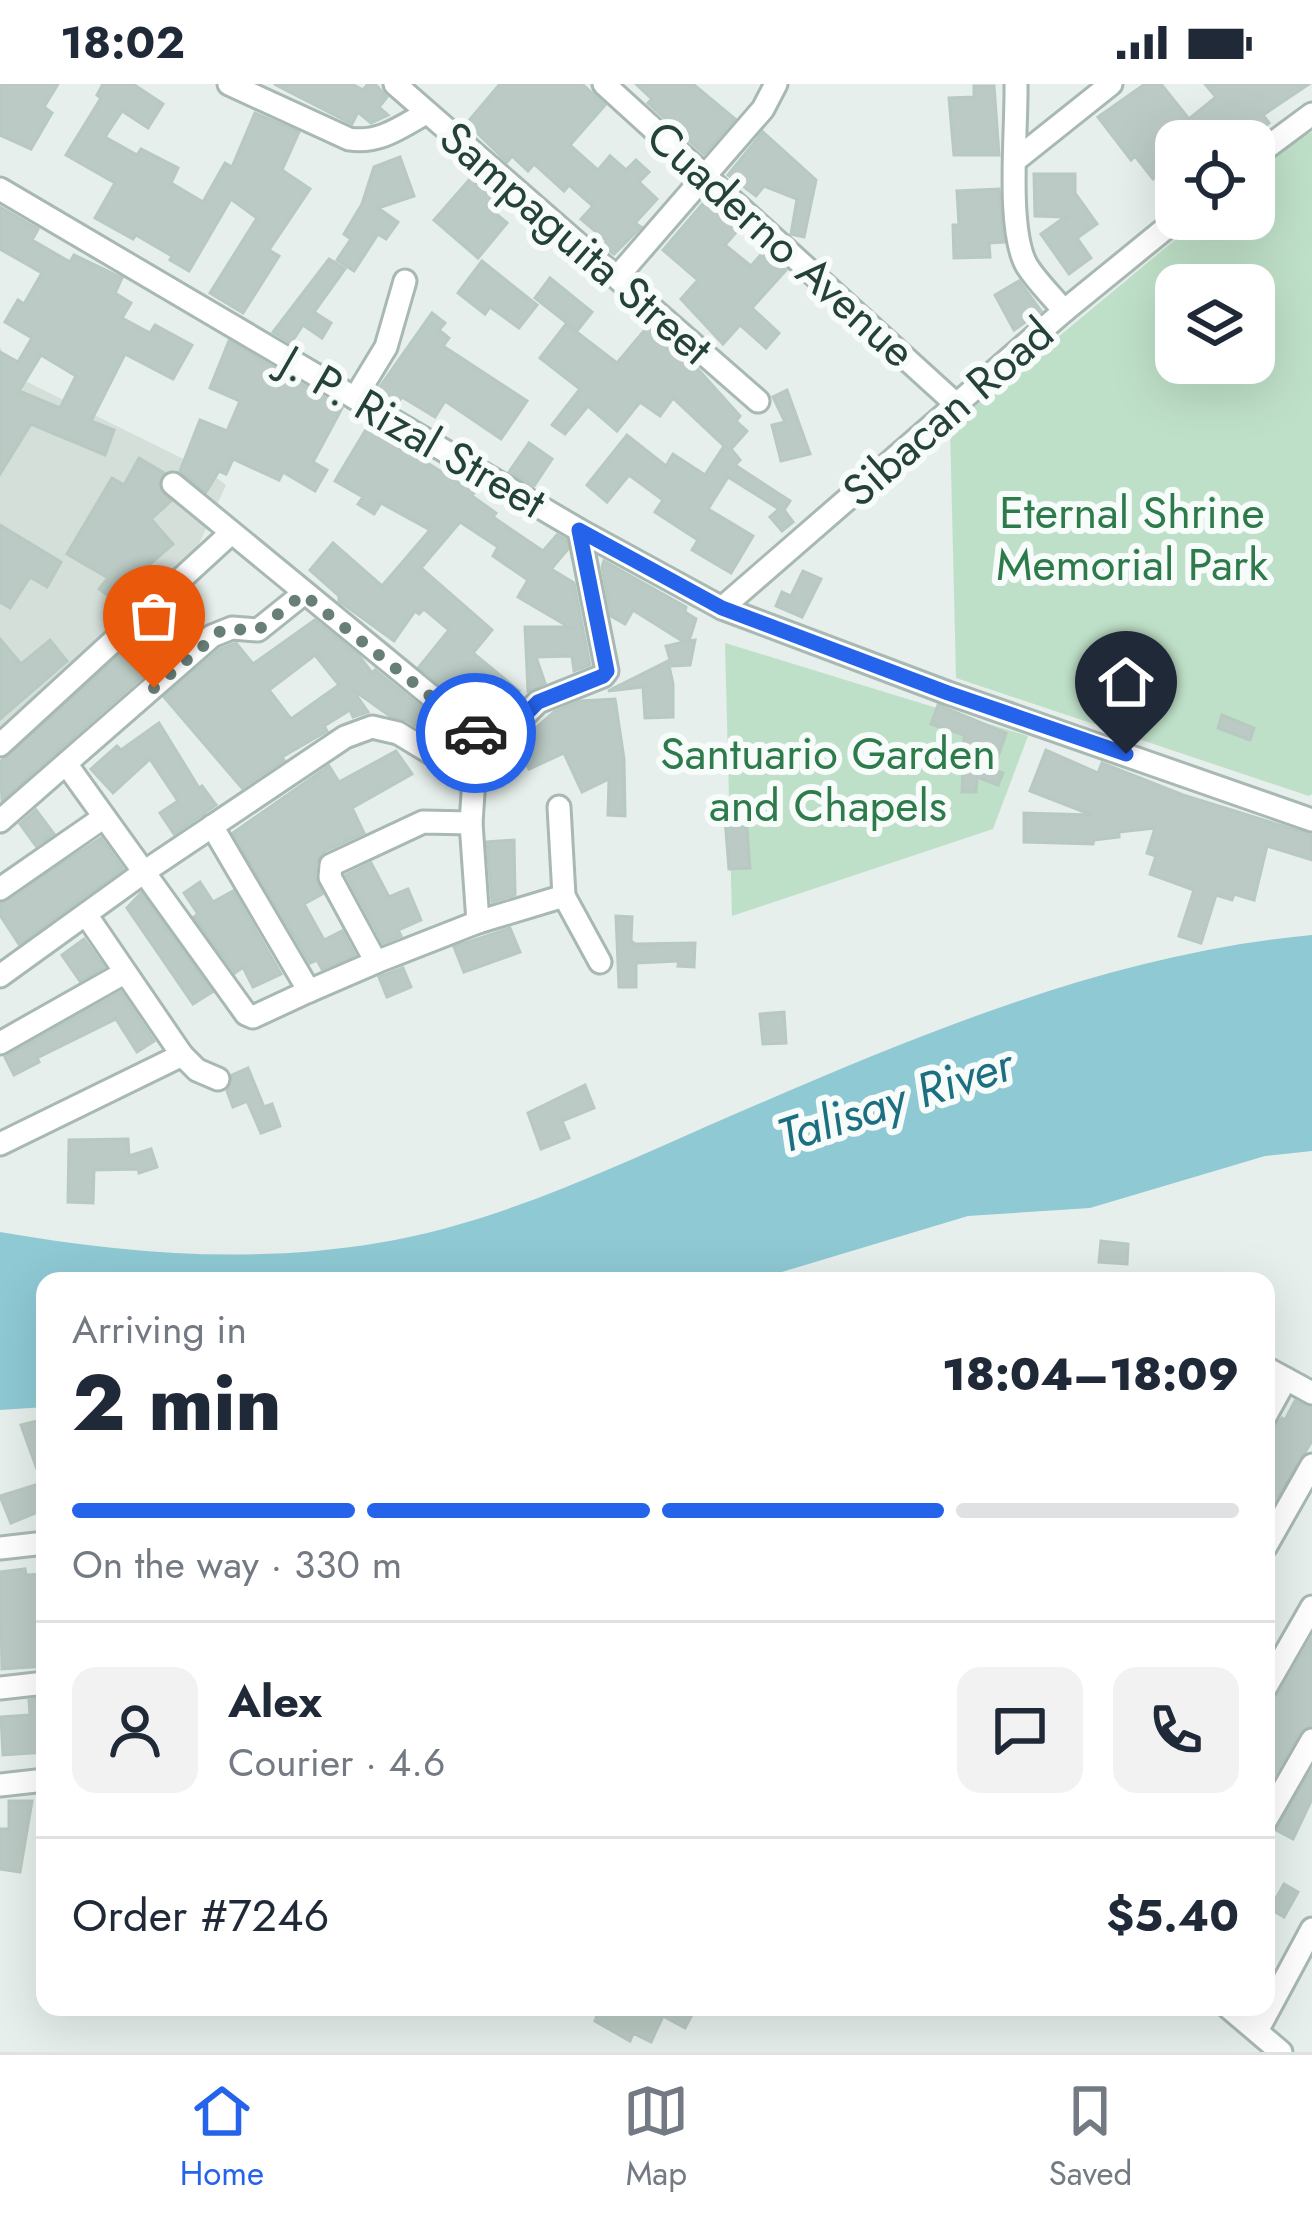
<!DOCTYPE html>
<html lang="en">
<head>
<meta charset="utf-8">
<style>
	:root { --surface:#fff; --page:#f2f2f3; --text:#1f2937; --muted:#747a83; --line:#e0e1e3; --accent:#2563eb }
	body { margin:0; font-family:Jost,sans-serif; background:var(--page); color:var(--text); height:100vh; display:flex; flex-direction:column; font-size:45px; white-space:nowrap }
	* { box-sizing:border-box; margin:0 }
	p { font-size:39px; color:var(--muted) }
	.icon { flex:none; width:66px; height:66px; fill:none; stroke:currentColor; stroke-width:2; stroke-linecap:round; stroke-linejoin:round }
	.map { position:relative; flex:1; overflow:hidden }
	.panel { position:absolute; left:36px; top:1188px; width:1239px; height:744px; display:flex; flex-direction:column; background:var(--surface); border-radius:24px; box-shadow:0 12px 48px #0002 }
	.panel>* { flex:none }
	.fabs { position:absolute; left:1155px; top:36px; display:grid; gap:24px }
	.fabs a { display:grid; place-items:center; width:120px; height:120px; border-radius:24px; background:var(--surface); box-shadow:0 12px 48px #0002; font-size:60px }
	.pin { position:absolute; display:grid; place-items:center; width:102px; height:102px; color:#fff; margin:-123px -51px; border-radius:50% 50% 50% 0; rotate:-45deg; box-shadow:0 0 12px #0007 }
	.pin .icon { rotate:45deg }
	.courier { position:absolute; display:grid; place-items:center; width:120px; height:120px; margin:-60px; border:9px solid #2563eb; border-radius:50%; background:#fff; color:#222; box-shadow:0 3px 15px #0007 }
	.summary em { font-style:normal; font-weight:800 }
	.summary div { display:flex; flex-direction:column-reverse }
	.summary { display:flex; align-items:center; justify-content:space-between; height:204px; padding:0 36px }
	h1 { font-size:78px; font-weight:800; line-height:90px }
	.bar { display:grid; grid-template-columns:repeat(4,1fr); gap:18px 12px; align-content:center; height:144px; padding:0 36px }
	.bar i { height:15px; border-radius:9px; background:var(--line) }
	.bar .selected { background:var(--accent) }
	.bar p { grid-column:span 4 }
	.line { display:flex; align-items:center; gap:30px; padding:0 36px; border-top:3px solid var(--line) }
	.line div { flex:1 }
	.round { display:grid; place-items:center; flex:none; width:126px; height:126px; border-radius:24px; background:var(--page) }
	.status { display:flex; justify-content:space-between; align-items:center; height:84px; padding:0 60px; background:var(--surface); direction:ltr }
	.status svg { height:33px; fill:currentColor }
	.dock { display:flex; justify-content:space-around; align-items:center; height:168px; border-top:3px solid var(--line); background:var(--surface); font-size:33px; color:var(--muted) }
	.dock a { display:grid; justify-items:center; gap:6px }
	.dock .selected { color:var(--accent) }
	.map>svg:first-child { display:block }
	.built { fill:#d4dfda }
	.green { fill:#bfe0c8; fill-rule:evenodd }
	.water { fill:#8ec9d4 }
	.building { fill:#bbcac4; stroke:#b8c9c2; stroke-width:3; fill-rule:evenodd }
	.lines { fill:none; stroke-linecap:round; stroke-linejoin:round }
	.minor-casing { stroke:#a8b8b2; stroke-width:27 }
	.minor { stroke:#fff; stroke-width:21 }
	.done { stroke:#687f78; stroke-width:12; stroke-dasharray:0 21.6 }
	.route { stroke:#2563eb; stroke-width:15 }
	.labels { text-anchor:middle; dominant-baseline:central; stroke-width:12; stroke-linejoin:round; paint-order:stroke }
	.street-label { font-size:45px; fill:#24423a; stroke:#f7fbf9 }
	.park-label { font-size:45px; fill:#2d7a4b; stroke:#f7fbf9 }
	.water-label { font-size:48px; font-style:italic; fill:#1c6f80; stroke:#f7fbf9 }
</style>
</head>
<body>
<div class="status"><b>18:02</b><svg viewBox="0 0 49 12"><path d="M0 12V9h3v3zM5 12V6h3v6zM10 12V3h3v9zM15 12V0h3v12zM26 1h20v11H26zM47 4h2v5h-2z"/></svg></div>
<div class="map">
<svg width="1312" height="1968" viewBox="0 0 1312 1968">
	<rect width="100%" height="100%" fill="#e6efeb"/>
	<path class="built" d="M0 263 13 291 206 386 226 401 199 460 127 535 0 647Z"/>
	<g class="green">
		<path d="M1312 48V710L1309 712 956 594 950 343 1200 135H1254V90L1295 56ZM1176 201H1254V279H1176Z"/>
		<path d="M725 559 1028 652 993 745 732 832Z"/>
	</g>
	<path class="water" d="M1312 851V1067L1265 1072 1090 1124 968 1132 752 1197H45V1323L0 1326V1148C126 1170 251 1180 378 1159 504 1138 619 1080 735 1030 921 950 1108 870 1312 851Z"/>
	<g class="building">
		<path d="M0 0H58L44 23 52 29 31 65 0 51Z"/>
		<path d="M103 0H133L163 20 148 44 122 27 105 53 137 71 141 65 178 84 171 99 203 118 225 79 232 83 255 29 299 48 282 86 310 105 269 166 279 172 243 229 210 209 257 134 231 115 189 187 170 176 172 172 136 151 133 155 95 134 115 99 66 71 101 14 97 11Z"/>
		<path d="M274 0H352L363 6 368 0H375L387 13 379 23 388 31 371 39 358 28 352 40Z"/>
		<path d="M500 0H582L605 21 570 61 598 86 610 72 626 86 636 76 649 88 639 98 657 115 635 139 641 143 614 170 603 162 607 157 581 135 593 122 569 101 564 107 534 80 528 87 512 72 507 78 467 39Z"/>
		<path d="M636 0H693L735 35 704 70 648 19 652 15Z"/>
		<path d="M1145 0H1161L1189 35 1216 13 1205 0H1309L1263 31 1269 39 1246 57H1176V77L1153 95 1135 72 1131 76 1098 33Z"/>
		<path d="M974 2H994L999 71H954L949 14 974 13Z"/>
		<path d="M763 48 816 96 804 153 791 150 797 115 764 102 756 112 728 91Z"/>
		<path d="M400 73 414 112 378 124 398 138 386 155 378 150 354 187 337 176 351 155 344 150 362 120 374 83Z"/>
		<path d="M1034 90H1075V109L1097 140 1077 154 1091 174 1069 190 1041 150 1065 133 1035 132Z"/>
		<path d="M471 94 495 116 488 123 507 139 478 174 434 136Z"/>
		<path d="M999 105 1004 158 989 159 990 173 954 174 953 141H959L957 107Z"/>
		<path d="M706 116 739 145 725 161 751 182 765 166 786 186 752 224 779 249 766 264 740 241 723 260 681 215 698 196 663 166Z"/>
		<path d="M0 123 38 145 32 156 70 178 74 171 122 194 115 209 131 219 122 234 150 249 155 241 192 261 173 295 125 270 91 337 114 346 105 371 31 340 0 390V268L18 278 32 254 5 238 18 216 24 220 42 189 0 165ZM41 271 76 292 60 324 19 307Z"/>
		<path d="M329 175 345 185 314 228 331 239 322 254 303 241 291 259 273 248Z"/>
		<path d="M482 177 537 221 519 244 490 223 485 230 458 209Z"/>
		<path d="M550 194 592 228 577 247 535 214Z"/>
		<path d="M1019 197 1041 227 1014 246 995 211Z"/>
		<path d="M432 229 445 239 439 246 449 254 443 262 527 317 501 355 445 317 435 333 402 313 397 320 379 304Z"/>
		<path d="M566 240 617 279 648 242 696 283 740 332 736 337 747 347 731 365 740 376 735 381 790 417 784 426 793 438 782 447 770 433 779 425 728 393 708 425 753 452 731 489 692 466 698 456 655 428 663 416 629 391 607 418 587 401 627 351 666 382 673 370 705 391 724 362 673 314 660 332 640 318 617 347 588 322 565 350 552 341 580 305 540 274Z"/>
		<path d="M229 257 342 324 313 378 327 386 315 407 283 388 279 396 233 375 226 390 219 387 206 408 180 387 200 336 227 347 240 317 210 304Z"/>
		<path d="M787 306 810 370 781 377 772 341 785 338 773 313Z"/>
		<path d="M368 342 461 400 464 396 477 404 472 412 496 429 493 433 543 467 557 451 566 456 568 465 551 485 574 499 590 581 574 587 572 572 536 573 545 599 528 607 525 543H569L518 513 528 496 493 472 498 463 460 438 421 484 492 546 473 569 519 607 491 642 419 583 449 546 424 525 419 530 415 527 394 557 339 517V512L310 486 333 459 382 502 430 446 381 419 374 430 358 420 363 413 335 397Z"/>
		<path d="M529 359 552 375 534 402 509 388Z"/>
		<path d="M139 374 164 389 159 404 171 417 151 435 173 460 151 479 121 521 99 505 108 494 67 470 112 394 124 401Z"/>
		<path d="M0 441 61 478 47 503 30 493 10 524 0 518Z"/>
		<path d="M604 477 686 523 685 528 696 535 689 557 695 556 690 581 672 582 666 562 684 558 633 526 625 540 611 532 602 483Z"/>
		<path d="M803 487 821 495 802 533 776 522 782 508 791 512Z"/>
		<path d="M315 536 360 573 372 589 375 586 471 664 460 669 406 636 390 632 352 605 368 628 353 633 350 626 324 642 327 647 282 673 284 676 242 704 164 613 220 565 236 559 253 580ZM315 571 339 601 291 635 269 606Z"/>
		<path d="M141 552 161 576 2 716 0 678Z"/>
		<path d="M0 555 21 580 50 556 67 577 0 635Z"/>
		<path d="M668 577 673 600V633L645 634 643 603 608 607Z"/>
		<path d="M615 615 624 675 625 732 608 731 609 695 582 708 564 669 529 685 516 661 554 628 580 617Z"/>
		<path d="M938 621 1006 649 994 685 1003 689 998 701 977 693 976 708H962L964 651 931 640Z"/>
		<path d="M1222 631 1254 644 1250 656 1218 644Z"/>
		<path d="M159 639 199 704 202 702 216 721 174 750 160 729 178 717 150 675 113 709 91 685 117 662 121 666Z"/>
		<path d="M1046 666 1098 689 1102 679 1183 711 1312 751V776L1267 762 1254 816 1234 810 1232 816 1216 811 1201 859 1179 852 1194 806 1150 790 1156 772 1147 769 1155 744 1119 748V753L1094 756 1093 760 1024 758V729L1092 731 1030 707Z"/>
		<path d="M396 667 412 690 352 724 364 749 325 767 316 779 315 793 322 810 304 820 324 856 342 847 355 871 322 885 317 876 310 879 233 749 329 682 339 698Z"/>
		<path d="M36 726 54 750 36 762 20 740Z"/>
		<path d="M746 732 750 784 729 785 725 734Z"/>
		<path d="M101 754 123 785 19 860 0 831V820Z"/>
		<path d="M514 756 515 811 492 818 487 758Z"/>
		<path d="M371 779 389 813 408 805 421 836 398 846 401 852 383 859 346 791Z"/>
		<path d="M200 798 213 818 233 807 281 890 253 903 243 883 235 889 194 833 198 830 184 809Z"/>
		<path d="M141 809 212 908 193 920 127 824Z"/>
		<path d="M616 832 632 833 631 857 635 860 695 859 694 883 678 882 679 877 636 879V903H619Z"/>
		<path d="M510 844 520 868 464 888 454 863Z"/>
		<path d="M84 855 104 883 80 897 62 871Z"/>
		<path d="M403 884 411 903 387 913 379 893Z"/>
		<path d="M121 908 154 957 137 968 116 935 37 974 39 978 14 991 5 973Z"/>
		<path d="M784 928 786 959 763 960 760 930Z"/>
		<path d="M248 984 264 1023 272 1020 280 1042 261 1049 247 1017 233 1023 227 1007 232 991Z"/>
		<path d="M585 1001 594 1024 562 1037 569 1054 541 1065 528 1029Z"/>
		<path d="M128 1055 129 1072 151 1065 157 1083 139 1089 138 1085 94 1086 93 1119 68 1118 69 1056Z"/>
		<path d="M1101 1157 1128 1160 1127 1180 1099 1178Z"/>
		<path d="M1295 1317 1312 1324V1357L1266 1432V1346L1275 1343 1282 1334 1285 1336Z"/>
		<path d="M45 1335V1425L11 1439 0 1412 42 1399 21 1341Z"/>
		<path d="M25 1485 26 1491 45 1490V1582L2 1585 0 1488Z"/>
		<path d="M1312 1553V1641L1299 1649 1266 1706V1618L1279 1610Z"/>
		<path d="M45 1614V1668L3 1671 1 1633 30 1631 29 1616Z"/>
		<path d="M1312 1686V1715L1293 1755 1276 1746Z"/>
		<path d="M9 1717H32L20 1788 0 1785V1745H9Z"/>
		<path d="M1284 1800 1298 1808 1284 1833 1270 1825Z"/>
		<path d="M600 1923H696L685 1944 663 1932 651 1958 633 1949 630 1957 595 1937Z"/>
	</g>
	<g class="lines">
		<g class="minor-casing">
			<g id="minor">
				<path d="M229 0 349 55C379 60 401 43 426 29"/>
				<path d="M395 0 758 317"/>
				<path d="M604 0 957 321"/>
				<path d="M1016 0C1017 45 1006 146 1027 182 1037 198 1052 212 1064 227"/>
				<path d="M1254 73 1312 30"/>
				<path d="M1017 75 1111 0"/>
				<path d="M0 105 579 446 722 524 948 609 1312 736"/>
				<path d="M618 192 763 25 776 0"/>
				<path d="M355 314 386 263 405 197"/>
				<path d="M173 400 493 663"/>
				<path d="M722 524 1064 227 1177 135"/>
				<path d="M0 661 230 450"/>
				<path d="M67 681 246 930 253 933 309 907"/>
				<path d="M474 695 471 739 478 838"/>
				<path d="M0 737 212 552 232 544 258 546 303 510"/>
				<path d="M471 739 423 738 331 781 330 793 376 878 478 838 564 812 559 723"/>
				<path d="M212 742 309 907 376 878"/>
				<path d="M0 805 104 733"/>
				<path d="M564 812 600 878"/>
				<path d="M0 892 144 788 345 653 372 643 398 649 474 695 493 663 538 618 603 592 607 587 579 446"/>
				<path d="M0 959 124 889"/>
				<path d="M182 971 197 986 218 995"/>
				<path d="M0 1060 182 971 87 832"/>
				<path d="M1266 1284 1312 1309"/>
				<path d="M1266 1331 1286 1295"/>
				<path d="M1266 1462 1312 1381"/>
				<path d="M0 1464 45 1459"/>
				<path d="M1266 1603 1312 1523"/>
				<path d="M0 1604 45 1599"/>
				<path d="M0 1701 45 1696"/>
				<path d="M1266 1736 1312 1656"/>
				<path d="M1228 1923 1281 1968"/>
				<path d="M1257 1947 1312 1845"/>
			</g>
		</g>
		<use href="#minor" class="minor"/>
	</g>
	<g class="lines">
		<path class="done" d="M154 604 223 545 258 546 303 510 476 649"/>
		<path class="route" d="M476 649 493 663 538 618 603 592 607 587 579 446 722 524 948 609 1126 670"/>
	</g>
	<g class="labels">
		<g class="street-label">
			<text transform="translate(576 159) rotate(41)">Sampaguita Street</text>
			<text transform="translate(781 160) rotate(42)">Cuaderno Avenue</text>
			<text transform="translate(948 328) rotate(-41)">Sibacan Road</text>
			<text transform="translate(413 348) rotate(30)">J. P. Rizal Street</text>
		</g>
		<g class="park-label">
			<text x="1132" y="428">Eternal Shrine<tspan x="1132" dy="52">Memorial Park</tspan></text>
			<text x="828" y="669">Santuario Garden<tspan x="828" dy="52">and Chapels</tspan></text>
		</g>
		<g class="water-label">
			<text transform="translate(895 1016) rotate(-18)">Talisay River</text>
		</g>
	</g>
</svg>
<div class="fabs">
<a><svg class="icon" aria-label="locate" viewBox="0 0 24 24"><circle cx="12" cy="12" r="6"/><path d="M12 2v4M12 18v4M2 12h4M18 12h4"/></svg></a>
<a><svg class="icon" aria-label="layers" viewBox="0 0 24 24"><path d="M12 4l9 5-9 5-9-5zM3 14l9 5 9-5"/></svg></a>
</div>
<div class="pin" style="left:154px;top:604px;background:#ea580c"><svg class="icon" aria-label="bag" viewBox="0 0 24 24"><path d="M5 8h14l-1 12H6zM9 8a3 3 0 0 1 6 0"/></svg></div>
<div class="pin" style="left:1126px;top:670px;background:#1f2937"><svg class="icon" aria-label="home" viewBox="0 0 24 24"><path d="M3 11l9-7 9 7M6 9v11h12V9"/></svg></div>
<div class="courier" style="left:476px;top:649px"><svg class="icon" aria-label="car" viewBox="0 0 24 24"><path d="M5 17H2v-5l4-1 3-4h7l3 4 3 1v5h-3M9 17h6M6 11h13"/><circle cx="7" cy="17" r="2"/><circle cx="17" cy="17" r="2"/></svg></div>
<section class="panel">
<div class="summary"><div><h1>2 min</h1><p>Arriving in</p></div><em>18:04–18:09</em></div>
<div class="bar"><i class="selected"></i><i class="selected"></i><i class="selected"></i><i></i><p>On the way · 330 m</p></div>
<div class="line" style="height:216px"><a class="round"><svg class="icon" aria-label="person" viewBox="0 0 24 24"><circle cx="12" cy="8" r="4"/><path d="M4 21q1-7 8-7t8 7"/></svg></a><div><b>Alex</b><p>Courier · 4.6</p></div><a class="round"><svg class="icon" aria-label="chat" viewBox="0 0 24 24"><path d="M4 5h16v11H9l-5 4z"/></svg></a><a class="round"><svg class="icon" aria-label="phone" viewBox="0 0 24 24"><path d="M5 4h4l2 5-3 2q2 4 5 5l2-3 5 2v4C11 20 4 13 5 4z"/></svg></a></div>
<div class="line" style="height:156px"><div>Order #7246</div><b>$5.40</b></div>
</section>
</div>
<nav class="dock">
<a class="selected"><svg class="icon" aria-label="home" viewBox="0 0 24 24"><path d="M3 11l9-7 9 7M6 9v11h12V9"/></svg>Home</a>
<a><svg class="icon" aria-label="map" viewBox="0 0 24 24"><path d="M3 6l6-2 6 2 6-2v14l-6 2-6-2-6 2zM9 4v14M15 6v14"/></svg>Map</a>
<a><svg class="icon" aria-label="saved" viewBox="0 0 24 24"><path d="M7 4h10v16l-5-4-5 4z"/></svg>Saved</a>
</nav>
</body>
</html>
